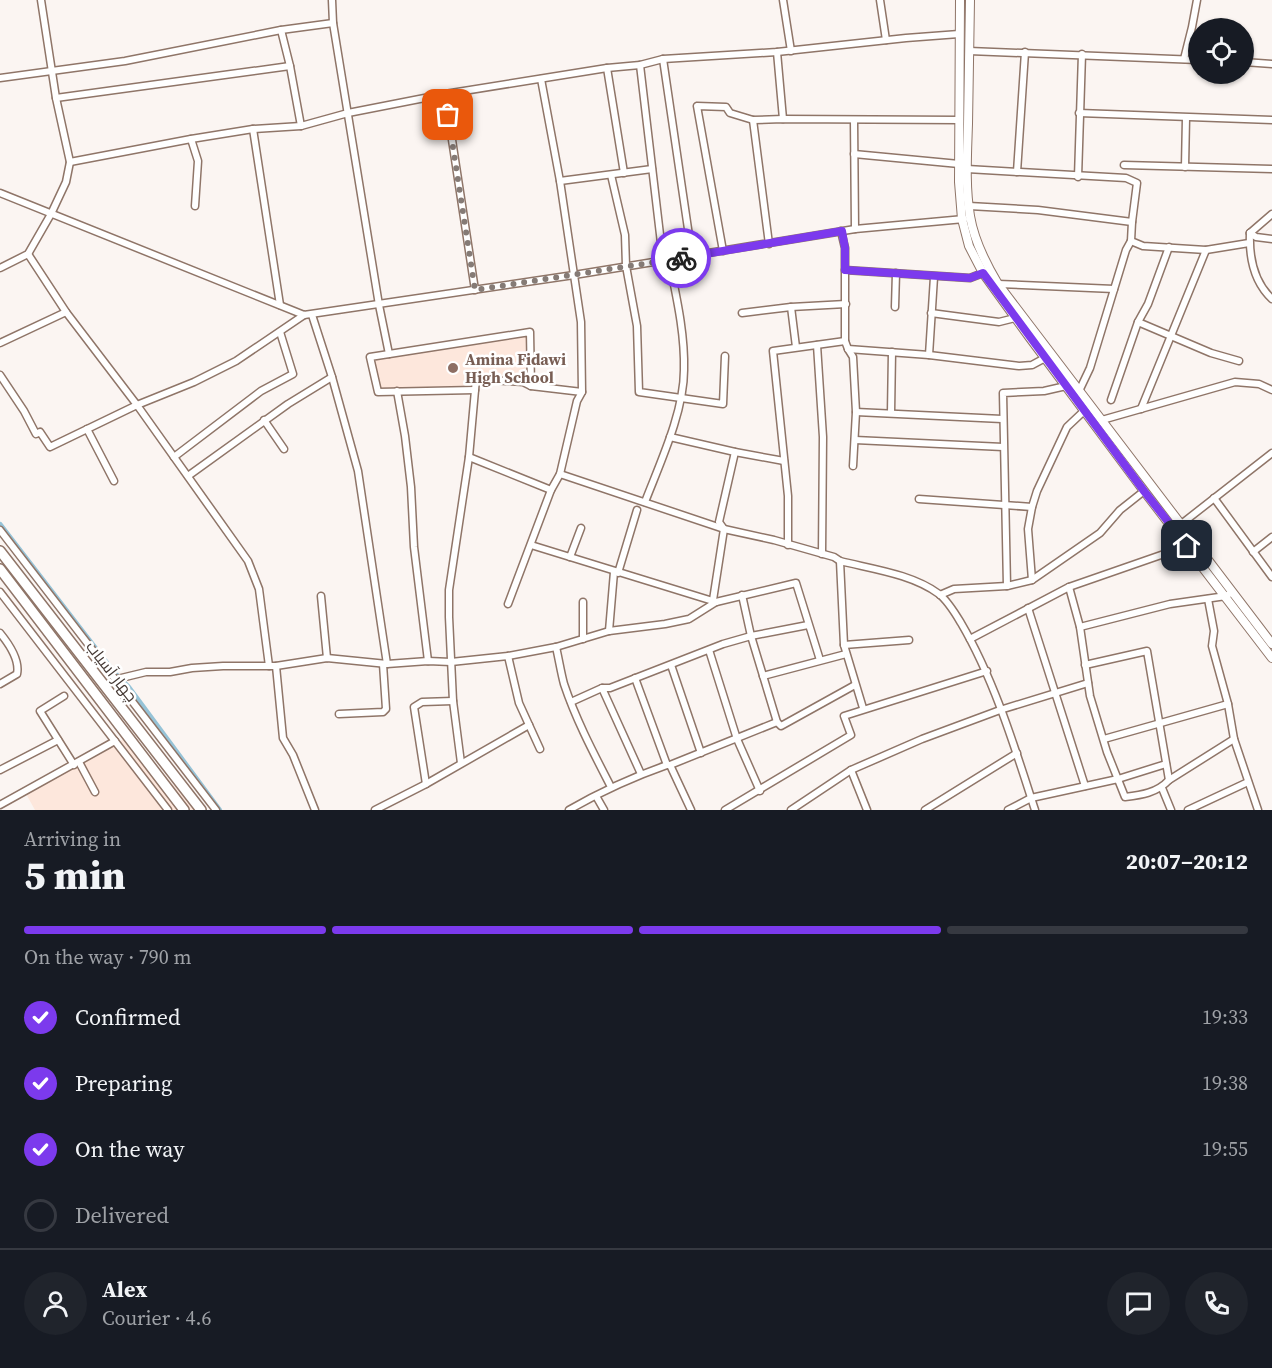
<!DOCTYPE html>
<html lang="en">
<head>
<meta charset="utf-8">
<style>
	:root { --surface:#171b24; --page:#20242c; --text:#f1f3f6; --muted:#9ea1a6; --line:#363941; --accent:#7c3aed }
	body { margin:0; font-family:"Source Serif 4",Cairo,serif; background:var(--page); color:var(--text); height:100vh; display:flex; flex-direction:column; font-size:22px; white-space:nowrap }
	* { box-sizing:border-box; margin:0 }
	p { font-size:20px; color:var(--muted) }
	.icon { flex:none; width:33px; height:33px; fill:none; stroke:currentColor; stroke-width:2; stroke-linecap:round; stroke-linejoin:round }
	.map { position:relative; height:810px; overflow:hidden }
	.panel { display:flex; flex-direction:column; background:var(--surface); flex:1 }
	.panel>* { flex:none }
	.buttons { position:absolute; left:1188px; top:18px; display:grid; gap:12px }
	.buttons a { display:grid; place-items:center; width:66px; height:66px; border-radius:50%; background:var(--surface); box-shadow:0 2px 4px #0004; font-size:30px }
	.pin { position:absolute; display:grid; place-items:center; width:51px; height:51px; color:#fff; margin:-26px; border-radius:12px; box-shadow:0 3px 9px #0006 }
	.courier { position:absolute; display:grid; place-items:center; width:60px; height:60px; margin:-30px; border:4px solid #7c3aed; border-radius:50%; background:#fff; color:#222; box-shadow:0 2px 8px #0007 }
	.head em { font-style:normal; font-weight:800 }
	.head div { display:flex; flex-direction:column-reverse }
	.head { display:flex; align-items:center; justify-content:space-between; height:102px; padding:0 24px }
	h1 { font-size:39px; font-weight:800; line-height:45px }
	.bar { display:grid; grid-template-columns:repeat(4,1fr); gap:9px 6px; align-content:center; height:72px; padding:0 24px }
	.bar i { height:8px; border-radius:4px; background:var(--line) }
	.bar .selected { background:var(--accent) }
	.bar p { grid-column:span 4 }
	.line { display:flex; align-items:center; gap:15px; padding:0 24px; border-top:2px solid var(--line) }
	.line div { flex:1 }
	.round { display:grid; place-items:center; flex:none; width:63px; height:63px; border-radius:32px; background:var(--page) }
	ol { padding:0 24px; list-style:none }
	li { display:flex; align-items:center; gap:18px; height:66px }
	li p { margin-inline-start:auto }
	li .icon { padding:6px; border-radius:50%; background:var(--accent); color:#fff; stroke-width:4 }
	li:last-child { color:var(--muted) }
	li i { width:33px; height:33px; border:3px solid var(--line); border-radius:50% }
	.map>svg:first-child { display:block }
	.built { fill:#fde7dc }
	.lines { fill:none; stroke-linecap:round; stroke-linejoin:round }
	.canal { stroke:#96c3d7; stroke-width:6 }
	.minor-casing { stroke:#8f7568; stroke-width:9 }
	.major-casing { stroke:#8f7568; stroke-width:10 }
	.highway-casing { stroke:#8f7568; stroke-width:12 }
	.minor { stroke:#fff; stroke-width:6 }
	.major { stroke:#fff; stroke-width:8 }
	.highway { stroke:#fff; stroke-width:9 }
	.done { stroke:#857b76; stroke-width:6; stroke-dasharray:0 10.8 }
	.route { stroke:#7c3aed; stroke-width:8 }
	.education-dot { fill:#8d6e63; stroke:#fff; stroke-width:2 }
	.labels { text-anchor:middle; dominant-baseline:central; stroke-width:5; stroke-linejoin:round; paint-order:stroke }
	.education-label { font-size:16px; font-weight:bold; fill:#785e54; stroke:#fff; text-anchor:start }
	.street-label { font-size:16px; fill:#453934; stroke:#fff }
</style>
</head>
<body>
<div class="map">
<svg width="1272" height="810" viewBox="0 0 1272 810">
	<rect width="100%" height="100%" fill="#fbf5f2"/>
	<g class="built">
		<path d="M529 333V380L475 378 474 389 380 390 374 359Z"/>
		<path d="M133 734 158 767 195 810H35L25 792Z"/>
	</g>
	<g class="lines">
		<path class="canal" d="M0 525 114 673 128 687 219 810"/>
		<g class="minor-casing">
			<g id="minor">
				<path d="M332 0 333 23 379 305 389 354"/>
				<path d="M783 0 791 51"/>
				<path d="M880 0 886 40"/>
				<path d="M281 30 290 66 301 126"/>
				<path d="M969 51 1198 60"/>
				<path d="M777 52 783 119"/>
				<path d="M663 59 692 256"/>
				<path d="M1184 59 1192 27 1197 0"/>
				<path d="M1244 62 1272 64"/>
				<path d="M640 65 663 260"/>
				<path d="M607 68 624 173"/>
				<path d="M0 78 125 61 281 30 333 23"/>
				<path d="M445 94 475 290"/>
				<path d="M56 98 290 66"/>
				<path d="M1079 113 1272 120"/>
				<path d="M753 120 769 244"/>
				<path d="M854 120 855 229"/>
				<path d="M253 129 280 305"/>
				<path d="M191 139 198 161 195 206"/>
				<path d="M854 154 959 164"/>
				<path d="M70 162 191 139 253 129 301 126 348 113 445 94 607 68 640 65 663 59 777 52 906 38 959 34"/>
				<path d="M1124 165 1272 169"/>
				<path d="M1185 167 1186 118"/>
				<path d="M967 169 1126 178 1137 183 1132 222"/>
				<path d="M1017 172 1025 52"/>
				<path d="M611 175 625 235 626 266 637 326 639 392 723 404 725 356"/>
				<path d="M1078 177 1082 54"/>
				<path d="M560 181 652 169"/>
				<path d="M0 193 304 315 574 275 855 229 964 219"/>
				<path d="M969 206 1038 210 1132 222 1131 241 1143 246 1206 250 1249 243"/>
				<path d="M841 231 845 248V341L848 349 853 357 856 412 853 466"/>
				<path d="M1250 233C1249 257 1254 282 1272 299"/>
				<path d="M1250 233 1272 214"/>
				<path d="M1250 233 1256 237 1272 239"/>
				<path d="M723 251 697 106 726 107 730 113 753 120 783 119 960 120"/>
				<path d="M28 254 66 312 137 405 248 561 259 589 269 666"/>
				<path d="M0 268 28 254 51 214 66 182 70 162 56 98 41 0"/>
				<path d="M845 270 970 278 983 273"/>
				<path d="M998 284 1114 289"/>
				<path d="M791 307 796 347"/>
				<path d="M895 307 896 273"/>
				<path d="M742 313 791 307 846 304"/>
				<path d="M931 313 999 322 1015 318"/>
				<path d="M312 315 332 377 358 471 387 664"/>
				<path d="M1138 322 1211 353 1239 361"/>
				<path d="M0 343 66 312"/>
				<path d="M817 345 823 437 822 554"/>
				<path d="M848 349 929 355 1019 366 1032 365 1045 358"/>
				<path d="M929 355 934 277"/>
				<path d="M0 375 24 411 36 434 40 432 50 447 137 405 194 382 236 361 304 315"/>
				<path d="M1080 389 1090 368 1126 250 1131 241"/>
				<path d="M475 390 378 392 370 357 530 332 531 386"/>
				<path d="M397 391 405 436 411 487 414 547 428 661"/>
				<path d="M1111 400 1138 322 1148 304 1169 247"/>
				<path d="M1141 409 1206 250"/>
				<path d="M856 412 1002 419"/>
				<path d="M891 413 892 352"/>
				<path d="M264 420 284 449"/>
				<path d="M1102 420 1235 382 1259 384 1272 390"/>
				<path d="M87 429 114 481"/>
				<path d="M670 437 735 452 784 461"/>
				<path d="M855 440 1003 447"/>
				<path d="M174 457 261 391 293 374 280 332"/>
				<path d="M469 457 551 490"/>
				<path d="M560 474 724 529 774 540 834 557 840 561C872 569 912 574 939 594 948 601 955 613 961 623 994 679 1015 748 1035 810"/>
				<path d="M188 476 288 404 332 377"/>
				<path d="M1214 498 1272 577"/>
				<path d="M919 499 1032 507"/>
				<path d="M645 502C660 463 684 412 684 370 685 333 676 295 669 260"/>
				<path d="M1180 525 1272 453"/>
				<path d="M0 530 216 810"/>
				<path d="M531 545 716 602"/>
				<path d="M788 545V496L773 351 845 341"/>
				<path d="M1253 552 1272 537"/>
				<path d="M570 557 581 528"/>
				<path d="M840 561 844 645 863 708"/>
				<path d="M618 573 637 510"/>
				<path d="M1032 580 1028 529 1032 507 1037 491 1067 427 1085 410"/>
				<path d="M1007 586 1003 393 1044 391 1066 386"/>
				<path d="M1069 587 1080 627 1090 696 1107 752 1125 797C1141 795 1157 793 1169 780L1234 739"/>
				<path d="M0 592 168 810"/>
				<path d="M742 595 751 636 777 722 781 726 855 685"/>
				<path d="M940 595 954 589 1007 586 1032 580 1100 533 1120 510 1144 491"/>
				<path d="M321 596 327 658"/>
				<path d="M1208 599 1214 631 1212 646 1228 704 1234 739 1258 810"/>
				<path d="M713 600 724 529 719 522 735 452"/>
				<path d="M583 602V639"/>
				<path d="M508 604 551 490 560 474 577 401 582 392 581 322 560 181 541 79"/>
				<path d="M1028 608 1085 786"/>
				<path d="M1080 627 1170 604 1226 596 1232 592"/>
				<path d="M609 631 614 572"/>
				<path d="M0 633C9 644 20 660 17 674L0 684"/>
				<path d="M970 639 1069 587 1187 546"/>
				<path d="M844 645 909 640"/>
				<path d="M556 647C559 660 561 673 564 684 576 720 594 754 611 787"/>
				<path d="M709 650 737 739 760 791"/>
				<path d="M508 656 519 703 540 749"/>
				<path d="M671 665 701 753"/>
				<path d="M1085 665 1147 651 1169 780"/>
				<path d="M276 666 283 738 293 755 315 810"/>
				<path d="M763 676 846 654"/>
				<path d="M635 678 667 765"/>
				<path d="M117 679 146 672H170L192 668 223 666H276L327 658 387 664 428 661 451 662 508 656 556 647 609 631 665 624 689 619 716 602 796 583 820 660"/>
				<path d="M602 688 641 774"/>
				<path d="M64 696 40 711 74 765"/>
				<path d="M571 702 602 688H610L723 644 751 636 808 625"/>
				<path d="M339 714 383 712 386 709 383 664"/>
				<path d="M1104 739 1228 704"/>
				<path d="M79 762 95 792"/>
				<path d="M461 763 453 701 449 617V590L469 457 476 379 523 382 531 386 582 392"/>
				<path d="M670 765 691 810"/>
				<path d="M0 770 58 740"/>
				<path d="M851 770 867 810"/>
				<path d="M426 784 414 707 422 702 453 701"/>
				<path d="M1162 788 1171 810"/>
				<path d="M596 796 604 810"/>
				<path d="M0 805 115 741"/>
				<path d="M375 810 426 784 529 725"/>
				<path d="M569 810C600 792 633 777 667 765H670L777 722"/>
				<path d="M725 810 851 735 844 716 987 671"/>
				<path d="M791 810 851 770 922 739 1000 710 1088 683"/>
				<path d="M925 810 1017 753"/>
				<path d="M1008 810 1031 798 1118 779 1166 764"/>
				<path d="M1188 810 1248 782"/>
			</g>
		</g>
		<g class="major-casing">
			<g id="major">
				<path d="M960 0 959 182 962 219 969 246 983 273 1030 338 1144 491 1272 658"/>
				<path d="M970 0C969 41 969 83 968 124 967 155 965 186 970 216 974 240 986 264 998 284L1272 644"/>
			</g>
		</g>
		<g class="highway-casing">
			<g id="highway">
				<path d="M0 551 201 810"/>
				<path d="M0 569 184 810"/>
			</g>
		</g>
		<use href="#minor" class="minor"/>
		<use href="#major" class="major"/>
		<use href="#highway" class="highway"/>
	</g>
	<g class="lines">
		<path class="done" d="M448 115 475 290 681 258"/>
		<path class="route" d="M681 258 842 231 845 248V270L970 278 983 273 1144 491 1187 546"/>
	</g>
	<circle class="education-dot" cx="453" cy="368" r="6"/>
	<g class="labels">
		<g class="education-label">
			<text x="465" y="359">Amina Fidawi<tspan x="465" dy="18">High School</tspan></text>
		</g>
		<g class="street-label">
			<text transform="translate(112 671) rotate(52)">چهار آسیاب</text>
		</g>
	</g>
</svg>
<div class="buttons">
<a><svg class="icon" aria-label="locate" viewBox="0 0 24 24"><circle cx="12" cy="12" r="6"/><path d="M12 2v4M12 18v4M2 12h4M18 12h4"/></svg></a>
</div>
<div class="pin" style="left:448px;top:115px;background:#ea580c"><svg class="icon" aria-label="bag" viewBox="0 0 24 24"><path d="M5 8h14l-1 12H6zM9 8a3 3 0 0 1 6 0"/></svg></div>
<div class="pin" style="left:1187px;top:546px;background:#1f2937"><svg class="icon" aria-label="home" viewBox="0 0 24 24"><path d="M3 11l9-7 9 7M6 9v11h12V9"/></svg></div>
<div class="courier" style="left:681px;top:258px"><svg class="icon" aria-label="bike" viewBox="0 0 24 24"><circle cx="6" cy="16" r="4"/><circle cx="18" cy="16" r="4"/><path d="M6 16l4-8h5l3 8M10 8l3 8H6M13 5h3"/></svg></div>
</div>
<section class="panel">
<div class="head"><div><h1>5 min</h1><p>Arriving in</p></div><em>20:07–20:12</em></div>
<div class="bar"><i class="selected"></i><i class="selected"></i><i class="selected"></i><i></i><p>On the way · 790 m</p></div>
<ol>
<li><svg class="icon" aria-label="check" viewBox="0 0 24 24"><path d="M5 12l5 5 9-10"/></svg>Confirmed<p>19:33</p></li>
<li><svg class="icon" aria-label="check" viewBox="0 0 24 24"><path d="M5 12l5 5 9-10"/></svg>Preparing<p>19:38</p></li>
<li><svg class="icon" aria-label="check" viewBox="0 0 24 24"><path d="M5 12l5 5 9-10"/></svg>On the way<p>19:55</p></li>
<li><i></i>Delivered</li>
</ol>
<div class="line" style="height:108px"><a class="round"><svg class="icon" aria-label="person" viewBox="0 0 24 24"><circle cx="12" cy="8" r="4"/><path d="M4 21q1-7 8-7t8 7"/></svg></a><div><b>Alex</b><p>Courier · 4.6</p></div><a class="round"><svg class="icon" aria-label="chat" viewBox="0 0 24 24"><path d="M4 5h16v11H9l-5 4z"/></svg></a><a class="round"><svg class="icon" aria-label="phone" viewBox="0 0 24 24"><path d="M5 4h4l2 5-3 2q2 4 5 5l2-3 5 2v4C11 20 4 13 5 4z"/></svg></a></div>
</section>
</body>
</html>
